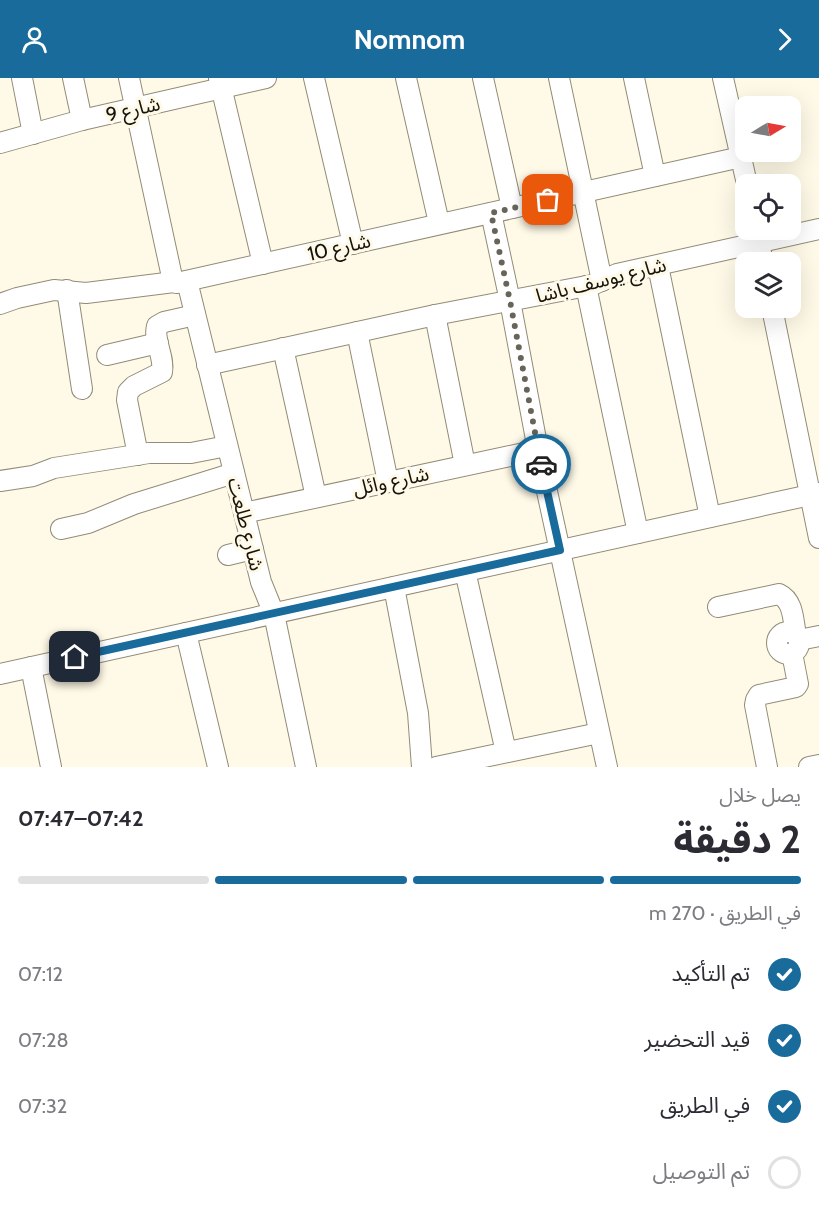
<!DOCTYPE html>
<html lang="ar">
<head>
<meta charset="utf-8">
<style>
	:root { --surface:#fff; --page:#f7f7f7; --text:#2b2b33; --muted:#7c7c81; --line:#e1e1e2; --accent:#196b9c }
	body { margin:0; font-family:Cabin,"Noto Sans Arabic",sans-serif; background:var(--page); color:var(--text); direction:rtl; height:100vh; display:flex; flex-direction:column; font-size:22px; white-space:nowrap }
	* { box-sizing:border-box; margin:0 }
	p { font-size:20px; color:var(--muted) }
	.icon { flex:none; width:33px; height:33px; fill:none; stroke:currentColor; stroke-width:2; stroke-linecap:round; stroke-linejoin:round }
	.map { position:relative; height:689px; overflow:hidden; direction:ltr }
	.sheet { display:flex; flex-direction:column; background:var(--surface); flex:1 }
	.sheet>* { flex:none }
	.needle { width:39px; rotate:80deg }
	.fabs { position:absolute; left:735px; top:18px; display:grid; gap:12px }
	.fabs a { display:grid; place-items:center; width:66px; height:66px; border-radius:12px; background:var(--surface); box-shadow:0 6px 24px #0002; font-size:30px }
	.pin { position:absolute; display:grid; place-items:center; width:51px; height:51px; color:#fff; margin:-26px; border-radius:12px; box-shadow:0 3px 9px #0006 }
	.courier { position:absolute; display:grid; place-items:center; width:60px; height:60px; margin:-30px; border:4px solid #196b9c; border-radius:50%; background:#fff; color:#222; box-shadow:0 2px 8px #0007 }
	.overview em { font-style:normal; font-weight:700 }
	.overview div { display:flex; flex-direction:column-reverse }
	.overview { display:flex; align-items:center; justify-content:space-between; height:102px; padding:0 18px }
	h1 { font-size:39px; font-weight:700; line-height:45px }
	.bar { display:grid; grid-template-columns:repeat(4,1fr); gap:9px 6px; align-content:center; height:72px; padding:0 18px }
	.bar i { height:8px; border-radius:4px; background:var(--line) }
	.bar .active { background:var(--accent) }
	.bar p { grid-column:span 4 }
	ol { padding:0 18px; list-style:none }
	li { display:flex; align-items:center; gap:18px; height:66px }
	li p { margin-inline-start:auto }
	li .icon { padding:6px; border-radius:50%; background:var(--accent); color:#fff; stroke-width:4 }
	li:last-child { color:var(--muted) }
	li i { width:33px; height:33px; border:3px solid var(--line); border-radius:50% }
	header { display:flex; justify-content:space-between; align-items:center; height:78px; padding:0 18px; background:var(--accent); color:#fff; font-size:27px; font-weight:700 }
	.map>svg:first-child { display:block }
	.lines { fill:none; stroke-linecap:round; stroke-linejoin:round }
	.minor-casing { stroke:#928b77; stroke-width:22 }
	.minor { stroke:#fff; stroke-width:20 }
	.done { stroke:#686459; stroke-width:6; stroke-dasharray:0 10.8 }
	.route { stroke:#196b9c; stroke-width:8 }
	.labels { text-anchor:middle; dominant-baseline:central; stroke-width:6; stroke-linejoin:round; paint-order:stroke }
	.street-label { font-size:20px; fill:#16130c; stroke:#fff9e7 }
</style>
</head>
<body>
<header><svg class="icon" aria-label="forward" viewBox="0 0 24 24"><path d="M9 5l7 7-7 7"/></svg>Nomnom<svg class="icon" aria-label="person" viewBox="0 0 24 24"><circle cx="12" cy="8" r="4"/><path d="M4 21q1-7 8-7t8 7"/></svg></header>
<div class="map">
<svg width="819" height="689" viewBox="0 0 819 689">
	<rect width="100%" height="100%" fill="#fff9e7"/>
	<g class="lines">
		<g class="minor-casing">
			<g id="minor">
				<path d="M22 0 33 56"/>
				<path d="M73 0 82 42"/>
				<path d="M129 0 172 199 177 205 741 79"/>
				<path d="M219 0 263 186"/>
				<path d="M314 0 353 166"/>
				<path d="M406 0 439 145"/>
				<path d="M483 0 512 130"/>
				<path d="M559 0 602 203"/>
				<path d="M634 0 655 98"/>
				<path d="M723 0 747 106"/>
				<path d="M0 65 82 42 266 0"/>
				<path d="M491 135 510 223 538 372 607 689"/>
				<path d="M756 152 763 184"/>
				<path d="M658 188 710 439"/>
				<path d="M187 203 261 504 274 536 306 689"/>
				<path d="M586 208 638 455"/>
				<path d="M67 212 82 311"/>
				<path d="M0 226 17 220 54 212 86 215 174 204"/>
				<path d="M772 230 819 460"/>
				<path d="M435 237 465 387"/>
				<path d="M357 254 388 404"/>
				<path d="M283 270 316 419"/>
				<path d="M107 277 158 265"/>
				<path d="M207 287 435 237 592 207 617 196 819 151"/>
				<path d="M138 377 127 322 128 314 134 308 162 294C165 279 153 263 157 248L164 244 195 237"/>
				<path d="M0 403 33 398 54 390 149 375H191L227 368"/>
				<path d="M244 435 538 372"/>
				<path d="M61 451 88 445 134 426 234 395"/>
				<path d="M228 477 253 471"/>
				<path d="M465 493 506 674"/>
				<path d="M394 509 418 635 422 689"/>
				<path d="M718 529 779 516C794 523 793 543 796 557"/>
				<circle cx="788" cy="565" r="11"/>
				<path d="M186 555 218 689"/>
				<path d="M799 562 819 558"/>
				<path d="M31 589 51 689"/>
				<path d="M0 596 819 415"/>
				<path d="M436 689 599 655"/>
				<path d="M767 689 755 627 756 622 759 617 796 609 798 606 792 575"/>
				<path d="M809 689 819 687"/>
			</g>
		</g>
		<use href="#minor" class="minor"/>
	</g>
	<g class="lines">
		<path class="done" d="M541 386 510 223 491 135 548 122"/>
		<path class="route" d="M75 579 560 472 541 386"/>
	</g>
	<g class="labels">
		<g class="street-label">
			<text transform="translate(133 31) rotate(-13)">شارع 9</text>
			<text transform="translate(339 169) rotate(-13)">شارع 10</text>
			<text transform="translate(601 202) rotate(-14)">شارع يوسف باشا</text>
			<text transform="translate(391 403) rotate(-12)">شارع وائل</text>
			<text transform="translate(246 446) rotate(76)">شارع طلعت</text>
		</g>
	</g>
</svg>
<div class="fabs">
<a><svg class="needle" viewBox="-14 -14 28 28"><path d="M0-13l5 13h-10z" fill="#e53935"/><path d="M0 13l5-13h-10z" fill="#7c7c81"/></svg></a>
<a><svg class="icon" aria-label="locate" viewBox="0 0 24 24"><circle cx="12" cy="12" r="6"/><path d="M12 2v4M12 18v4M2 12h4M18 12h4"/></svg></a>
<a><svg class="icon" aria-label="layers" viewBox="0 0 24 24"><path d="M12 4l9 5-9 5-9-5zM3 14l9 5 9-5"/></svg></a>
</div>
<div class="pin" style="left:548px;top:122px;background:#ea580c"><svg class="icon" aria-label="bag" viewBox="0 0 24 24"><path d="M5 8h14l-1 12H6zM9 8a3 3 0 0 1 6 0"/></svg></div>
<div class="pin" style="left:75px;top:579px;background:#1f2937"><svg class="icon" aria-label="home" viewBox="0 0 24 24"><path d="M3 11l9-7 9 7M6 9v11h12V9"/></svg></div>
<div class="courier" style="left:541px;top:386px"><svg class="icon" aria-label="car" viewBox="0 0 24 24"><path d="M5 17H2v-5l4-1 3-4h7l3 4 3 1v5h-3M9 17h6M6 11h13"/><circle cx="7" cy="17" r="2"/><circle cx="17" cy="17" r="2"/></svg></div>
</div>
<section class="sheet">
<div class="overview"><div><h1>2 دقيقة</h1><p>يصل خلال</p></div><em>07:42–07:47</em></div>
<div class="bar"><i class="active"></i><i class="active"></i><i class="active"></i><i></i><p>في الطريق · 270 m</p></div>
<ol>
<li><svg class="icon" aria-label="check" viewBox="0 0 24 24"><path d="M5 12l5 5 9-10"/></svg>تم التأكيد<p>07:12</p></li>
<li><svg class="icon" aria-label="check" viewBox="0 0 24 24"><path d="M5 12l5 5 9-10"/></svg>قيد التحضير<p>07:28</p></li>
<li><svg class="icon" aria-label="check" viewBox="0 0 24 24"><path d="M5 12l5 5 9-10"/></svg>في الطريق<p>07:32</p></li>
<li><i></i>تم التوصيل</li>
</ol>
</section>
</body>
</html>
